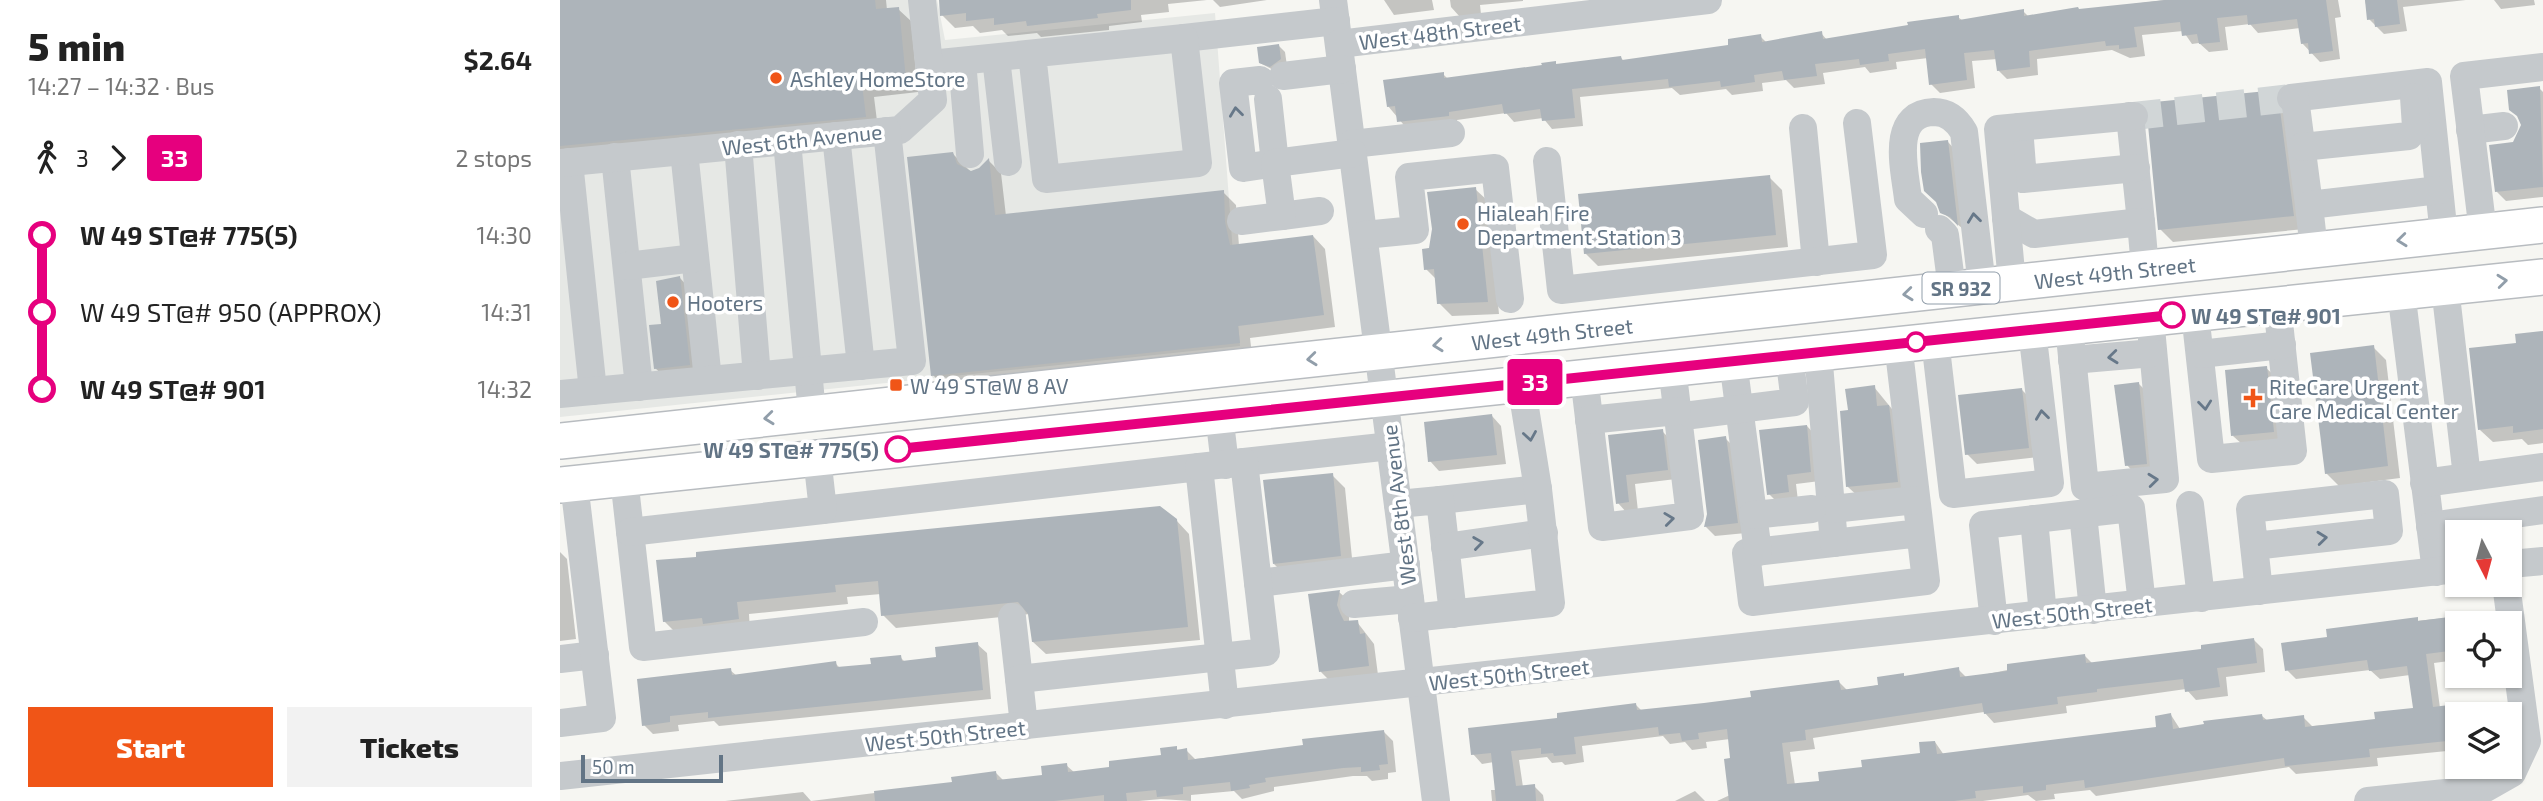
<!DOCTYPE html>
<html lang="en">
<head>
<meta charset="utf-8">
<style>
	body { margin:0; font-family:"Exo 2",sans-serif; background:#f2f2f2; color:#222; height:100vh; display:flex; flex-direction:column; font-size:26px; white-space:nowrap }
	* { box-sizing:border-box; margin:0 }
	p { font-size:23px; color:#767676 }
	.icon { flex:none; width:38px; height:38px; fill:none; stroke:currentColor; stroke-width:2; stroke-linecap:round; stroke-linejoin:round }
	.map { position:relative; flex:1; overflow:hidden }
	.side { display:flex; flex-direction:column; background:#fff; width:560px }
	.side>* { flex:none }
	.badge { padding:0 14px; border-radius:5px; font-size:24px; line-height:46px }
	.needle { width:46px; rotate:174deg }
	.tools { position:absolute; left:1885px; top:520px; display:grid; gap:14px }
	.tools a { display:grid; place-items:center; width:77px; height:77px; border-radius:0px; background:#fff; box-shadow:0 2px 5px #0004; font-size:35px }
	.scale { position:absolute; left:21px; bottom:18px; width:142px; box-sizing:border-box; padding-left:7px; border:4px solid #627485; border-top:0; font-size:19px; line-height:24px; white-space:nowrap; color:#627485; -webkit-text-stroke:5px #fff; paint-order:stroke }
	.map>.badge { position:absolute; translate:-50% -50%; box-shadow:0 0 0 4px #fff }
	.legs { display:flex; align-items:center; gap:10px; height:77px; padding:0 28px; font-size:23px }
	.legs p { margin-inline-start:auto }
	.summary { display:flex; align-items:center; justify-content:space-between; height:119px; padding:0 28px }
	h1 { font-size:38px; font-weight:800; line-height:52px }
	.cta { display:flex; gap:14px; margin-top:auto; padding:14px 28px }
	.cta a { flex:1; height:80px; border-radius:0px; background:#f05517; color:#fff; font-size:28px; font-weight:800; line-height:80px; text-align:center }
	.cta a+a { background:#f2f2f2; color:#222 }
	ul { padding:0 28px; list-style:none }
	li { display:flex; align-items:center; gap:24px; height:77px; font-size:26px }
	li i { display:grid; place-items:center; width:10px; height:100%; margin:0 9px; background:currentColor }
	li i::after { content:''; width:18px; height:18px; margin:-9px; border:5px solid; border-radius:50%; background:#fff }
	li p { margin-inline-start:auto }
	li:first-child i { background:linear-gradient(#0000 50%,currentColor 0) }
	li:last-child i { background:linear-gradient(currentColor 50%,#0000 0) }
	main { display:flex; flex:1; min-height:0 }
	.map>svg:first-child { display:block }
	.built { fill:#e6e8e5 }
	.shadow { fill:#0003 }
	.building { fill:#adb4ba }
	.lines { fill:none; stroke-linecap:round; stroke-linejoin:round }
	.minor-tunnel { stroke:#d1d6d7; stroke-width:28; stroke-dasharray:28 14; stroke-linecap:butt }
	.major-casing { stroke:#b8bcc0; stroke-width:38 }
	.minor { stroke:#c5c9cc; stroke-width:28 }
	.major { stroke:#fff; stroke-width:35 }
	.oneway { stroke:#677889 }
	.oneway2 { stroke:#919eaa }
	.line-1-casing { stroke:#fff; stroke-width:16 }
	.line-1 { stroke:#e6007e; stroke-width:10 }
	.poi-dot { fill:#f05517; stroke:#fff; stroke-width:2.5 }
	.stop-1-dot { fill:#fff; stroke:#e6007e; stroke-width:3.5 }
	.labels { text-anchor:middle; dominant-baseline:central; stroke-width:7; stroke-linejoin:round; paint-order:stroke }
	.shield { fill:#fff; stroke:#919eaa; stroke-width:2 }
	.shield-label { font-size:19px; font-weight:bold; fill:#627485 }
	.street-label { font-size:21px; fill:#627485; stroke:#fff }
	.poi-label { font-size:21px; fill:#627485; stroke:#fff; text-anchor:start }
	.stop-label { font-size:21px; font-weight:bold; fill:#627485; stroke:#fff; text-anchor:start }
</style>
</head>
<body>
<main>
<section class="side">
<div class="summary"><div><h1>5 min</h1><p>14:27 – 14:32 · Bus</p></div><b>$2.64</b></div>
<div class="legs"><svg class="icon" aria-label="walk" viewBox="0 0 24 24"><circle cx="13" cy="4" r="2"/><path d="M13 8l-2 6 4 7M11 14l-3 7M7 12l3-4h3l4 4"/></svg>3<svg class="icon" aria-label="forward" viewBox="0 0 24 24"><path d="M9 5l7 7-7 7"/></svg><b class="badge" style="background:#e6007e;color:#fff">33</b><p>2 stops</p></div>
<ul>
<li><i style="color:#e6007e"></i><b>W 49 ST@# 775(5)</b><p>14:30</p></li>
<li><i style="color:#e6007e"></i><span>W 49 ST@# 950 (APPROX)</span><p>14:31</p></li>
<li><i style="color:#e6007e"></i><b>W 49 ST@# 901</b><p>14:32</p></li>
</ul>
<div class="cta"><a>Start</a><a>Tickets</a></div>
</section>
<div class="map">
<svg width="1983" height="801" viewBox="0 0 1983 801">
	<rect width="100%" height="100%" fill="#f6f6f2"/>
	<!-- built -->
	<path class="built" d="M0 0H377L385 40 655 13 680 346 0 417Z"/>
	<!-- shadow -->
	<g class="shadow">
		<path d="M0 0H326L327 10 338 9 351 21 358 92 314 97 318 129 0 167Z"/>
		<path d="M381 0H647L608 4 609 12 581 15 582 22 549 26V30L481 37 477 33 448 36 442 30 420 33 413 26 395 28 382 15Z"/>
		<path d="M653 0H707L660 7Z"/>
		<path d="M824 0H872L874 10 834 15Z"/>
		<path d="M890 0H963V1L920 5 921 14 900 17 891 7Z"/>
		<path d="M1605 0H1778L1781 17 1775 18 1780 59 1760 62 1742 43 1740 28 1698 33 1690 24 1665 27 1668 50 1649 52 1639 43 1632 44 1623 31 1582 35 1585 56 1570 58 1552 50 1477 59 1478 75 1447 79 1438 70 1437 59 1412 61 1415 88 1380 93 1371 84 1368 58 1336 62 1337 69 1310 73 1305 67 1263 73 1265 84 1234 88 1226 80 1202 83 1203 91 1172 95 1166 89 1120 95 1112 88 1020 97 1023 126 992 129 983 118 954 122 946 113 897 120V125L848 130 828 106 883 74 888 79 984 67 995 63 998 65 1061 58 1064 61 1170 46 1200 36 1207 43 1261 33 1267 40 1398 17 1403 21 1463 11 1469 17Z"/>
		<path d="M1805 0H1906L1843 7 1847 31 1824 34 1809 19Z"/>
		<path d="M1934 0H1974L1975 5 1941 9Z"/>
		<path d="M719 46 725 52 727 66 717 72 700 63Z"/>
		<path d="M1979 88 1983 92V197L1946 201 1937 192Z"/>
		<path d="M1716 92 1729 104 1745 229 1613 242 1600 229 1592 113Z"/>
		<path d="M1388 142 1397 152 1407 232 1382 212Z"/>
		<path d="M393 154 411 172 420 169 429 161 441 173 446 216 663 192 676 205 679 246 753 236 765 249 775 327 690 338 692 355 386 388 373 375Z"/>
		<path d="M1209 177 1222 190 1228 247 1038 266 1025 253Z"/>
		<path d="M915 189 928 201 939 314 892 316 879 303 877 280 866 269 871 250Z"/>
		<path d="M120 278 129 288 138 374 105 377 95 368 103 325Z"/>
		<path d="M1983 332V443L1968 445 1962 439 1933 442 1920 430 1958 344Z"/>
		<path d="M1813 347 1826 360 1840 478 1779 486 1766 473Z"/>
		<path d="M1706 368 1716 377 1723 441 1683 445 1673 436Z"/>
		<path d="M1579 384 1588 393 1596 473 1576 475 1567 465Z"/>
		<path d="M1314 387 1341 420 1349 494 1301 499 1288 487 1290 412Z"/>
		<path d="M1461 389 1471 399 1478 457 1417 464 1407 454Z"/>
		<path d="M932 416 941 426 946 464 879 471 870 461Z"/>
		<path d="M1247 426 1256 436 1260 481 1236 484 1238 501 1219 504 1209 494Z"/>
		<path d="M1102 431 1112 441 1116 479 1075 484 1078 511 1067 513 1058 503 1050 436Z"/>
		<path d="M1165 438 1175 448 1186 533 1155 536 1146 527Z"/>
		<path d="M772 475 785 488 793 568 727 577 714 564Z"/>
		<path d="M616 520 629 534 640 640 486 654 473 642 470 614 336 628 323 615 321 594 287 597 288 604 189 614 190 632 117 634 104 621 98 562Z"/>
		<path d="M0 552 7 559 16 639 0 641Z"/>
		<path d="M779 592 789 601V623L797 622 814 644 818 675 770 681 761 672Z"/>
		<path d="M1924 614 1933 623H1897V660L1874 663 1880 708 1928 703 1937 714H1897V750L1817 758 1818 766 1736 774 1729 767 1536 796 1530 790 1494 794 1495 799 1476 801 1468 795 1423 801H1157L1170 795V739L1146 742 1147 748 1132 750 1125 742 1110 744 1103 736 1022 746 1024 762 1005 765 1002 762 992 763 987 757 959 760 963 787 974 786 983 795 984 801H932L931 790H937L934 762 922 764 913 754 999 719 1075 704 1082 711 1193 699 1279 682 1288 691 1398 669 1407 678 1524 655 1533 664 1643 651 1694 640 1703 649 1705 672 1666 677 1668 696 1636 700 1626 689 1506 706 1507 713 1434 723 1424 712 1253 738 1255 749 1230 752 1235 785 1261 783 1362 755 1375 742 1384 755 1598 729 1611 715 1620 729 1702 716 1708 721 1743 717 1752 726 1817 721 1855 709 1850 675 1820 679 1810 670 1736 679 1727 670 1769 638 1768 630Z"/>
		<path d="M417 644 427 653 431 699 159 726 154 721 118 725 119 731 93 734 84 725 170 670 177 676 275 663 281 669 313 665 340 657 345 662 378 658Z"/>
		<path d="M824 732 833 741 836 772 828 773V779L812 781 807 776H793L714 787V791L682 799 674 791 631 795V801L601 799 579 801H165L243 792 251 801 394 783 436 773 444 781 484 776 506 765 515 773 551 769 603 757 608 749 626 750 635 759 745 747Z"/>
		<path d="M1135 791 1145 801H1115Z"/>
	</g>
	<!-- building -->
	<g class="building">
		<path d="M0 0H315L316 9 339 7 346 80 302 84 306 117 0 146Z"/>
		<path d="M379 0H571V10L537 14 538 18 467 26 466 21 434 25V18L406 21V13L380 16Z"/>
		<path d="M1605 0H1766L1773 51 1749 54 1748 43 1741 44 1737 19 1688 25 1687 15 1657 18 1660 42 1639 44 1637 34 1622 36 1620 22 1574 27 1577 47 1559 49V45L1546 46 1545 41 1469 51 1470 67 1437 71 1434 50 1404 53 1407 80 1369 85 1365 49 1328 54 1329 61 1300 65 1299 59 1255 64 1257 76 1224 80 1222 71 1194 75 1195 82 1161 87 1160 81 1109 87 1108 79 1012 89 1015 118 982 121 980 109 944 114 942 104 889 112V116L837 122 835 106 827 107 823 80 884 72V78L982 65 981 63 996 61V64L1061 56 1062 60 1168 45V39L1201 34 1202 42 1262 31 1263 39 1348 25 1347 22 1399 15V20L1464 9V16L1518 7 1519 9Z"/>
		<path d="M1805 0H1837L1840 24 1815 27 1814 19 1807 20Z"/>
		<path d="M719 44 721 59 710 67 699 63 697 47Z"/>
		<path d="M1980 86 1983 187 1935 192 1929 145 1953 142 1961 125 1957 116 1949 110 1947 90Z"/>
		<path d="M1717 90 1715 101 1720 110 1734 216 1598 230 1588 125 1590 114 1584 103Z"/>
		<path d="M1388 140 1398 226 1390 217 1380 213 1376 202 1364 191 1361 172 1360 143Z"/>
		<path d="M393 152 397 164 411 171 419 168 429 158 435 215 664 190 665 222 670 245 753 235 764 315 678 326 680 343 371 376 347 157Z"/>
		<path d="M1210 175 1216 235 1024 254 1018 194Z"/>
		<path d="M916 187 928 302 877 304 874 269 864 270 862 249 869 248 872 229 867 192Z"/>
		<path d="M120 276 130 365 94 369 89 325 101 324 96 281Z"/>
		<path d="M1983 331V429L1953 433V426L1918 430 1909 348 1956 343 1955 334Z"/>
		<path d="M1814 345 1828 466 1765 474 1750 353Z"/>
		<path d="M1707 366 1714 432 1671 436 1665 370Z"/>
		<path d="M1579 382 1587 464 1565 466 1554 385Z"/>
		<path d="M1315 385 1317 406 1329 405 1338 482 1286 487 1280 411 1288 410 1285 389Z"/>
		<path d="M1462 388 1469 448 1405 455 1398 395Z"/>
		<path d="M932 414 937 455 868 462 864 422Z"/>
		<path d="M1247 425 1251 472 1227 475 1229 492 1207 495 1199 430Z"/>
		<path d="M1103 429 1108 470 1066 475 1069 502 1056 504 1048 435Z"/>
		<path d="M1166 436 1178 523 1144 527 1147 514 1138 440Z"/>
		<path d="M773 473 781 556 713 564 703 480Z"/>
		<path d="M600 506 617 519 628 627 472 642 468 614 458 602 321 616 318 581 275 585 276 592 177 602 179 619 143 624 142 618 103 622 96 560 136 557V552Z"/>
		<path d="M780 590 777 605 780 613 784 621 798 620 800 634 805 633 809 666 759 672 748 594Z"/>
		<path d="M1897 616V650L1866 654 1873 707 1897 704V740L1809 749 1810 757 1725 766 1724 758 1525 788 1524 780 1486 785V790L1463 793V786L1415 791 1416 798 1394 801H1169L1164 759 1170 758 1167 729 1138 733 1139 739 1122 741 1120 733 1099 735 1098 727 1014 737 1016 754 994 756 993 753 981 754V748L951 751 956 786 975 784 976 801H936L931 753 911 755 908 728 997 718V713L1076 703 1077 710 1144 703 1191 697 1190 691 1279 680 1281 690 1318 685 1317 677 1344 673V676L1399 667 1400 677 1447 671V664L1525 654 1526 663 1641 649V645L1694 638 1697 663 1657 668 1660 687 1625 692 1623 679 1537 689V692L1497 697 1498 704 1424 714 1422 703 1245 730 1246 740 1222 743 1227 784 1259 781 1258 772 1302 767 1301 760 1360 753 1359 742 1375 741 1377 754 1596 727 1595 716 1611 713 1613 729 1644 724 1643 721 1702 714 1703 720 1744 715 1745 727 1815 719 1814 712 1853 708 1847 666 1809 671 1807 660 1725 671 1721 643 1767 637 1766 629 1858 617V621Z"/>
		<path d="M418 642 423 690 148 718V712L110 716V722L82 726 77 679 171 668 172 675 276 661 277 667 311 664 310 658 341 655 342 661 376 657 375 647Z"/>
		<path d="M824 730 828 764 819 765 820 770 801 772V767L783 768 705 778 706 782 689 785 690 788 671 791 670 782 623 787V794L597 797 596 790 566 793 567 801H544V795L494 801H315L314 791 392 782 391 777 436 771 437 780 482 775 481 766 507 763 508 772 549 767V761L601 755 600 748 617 746V750L627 748 628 760 743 745 742 739Z"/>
	</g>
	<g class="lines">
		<!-- minor-tunnel -->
		<path class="minor-tunnel" d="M1574 116 1731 98"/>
		<defs>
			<g id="major">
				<path id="s1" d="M0 441 1983 225"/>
				<path d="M0 485 1983 277"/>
			</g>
		</defs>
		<!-- major casing -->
		<use href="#major" class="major-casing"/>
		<!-- minor -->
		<g class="minor">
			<path d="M773 0 876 801"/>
			<path d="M624 38 776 21"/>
			<path d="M779 44 1148 0"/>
			<path d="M436 58 448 162"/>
			<path d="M402 61 410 154"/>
			<path d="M370 64 624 38 638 163 486 179 472 54"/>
			<path d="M723 76 782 69"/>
			<path d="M700 80 673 83 683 168 715 163 708 99"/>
			<path d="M1731 98 1868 82 1884 236"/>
			<path d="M1735 98 1749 205"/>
			<path d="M1570 116 1581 222"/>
			<path d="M1459 127 1463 179 1576 168"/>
			<path d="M1243 128 1256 262"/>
			<path d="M1910 130 1944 126"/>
			<path d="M276 136 301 366"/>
			<path d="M227 141 252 413"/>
			<path d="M792 144 891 133"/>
			<path d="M178 145 197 376"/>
			<path d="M1742 147 1849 136 1856 127 1854 97"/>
			<path d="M124 151 148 380"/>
			<path d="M55 157 79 387"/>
			<path d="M987 161 1001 290 1313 255 1297 123"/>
			<path d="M9 162 33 391"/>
			<path d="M0 163 340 130 373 100 362 0"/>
			<path d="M1364 214 1348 199C1345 171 1329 113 1374 112 1388 112 1397 120 1404 132L1422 286"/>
			<path d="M722 216 760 211"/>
			<path d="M1446 218 1474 234 1581 222 1585 268"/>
			<path d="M681 221 722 216 715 163 793 153"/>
			<path d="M1379 229 1385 235 1392 289"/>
			<path d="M1923 232 1904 76 1983 67"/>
			<path d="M804 235 855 230 849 177 935 168 950 299"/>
			<path d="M1754 250 1749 205 1879 190"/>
			<path d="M67 266 135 258"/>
			<path d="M1452 283 1438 129 1574 116"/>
			<path d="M1885 287 1907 477"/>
			<path d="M1841 291 1876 572"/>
			<path d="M1635 313 1651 459 1733 451 1717 304"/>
			<path d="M1509 326 1525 487 1605 479 1590 317"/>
			<path d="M1375 340 1393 494 1490 483 1472 330"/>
			<path d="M1338 343 1366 581 1192 602 1186 553 1360 533"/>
			<path d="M1258 352 1274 543"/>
			<path d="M1640 354 1722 345"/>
			<path d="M1512 360 1593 353"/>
			<path d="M1173 361 1198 552"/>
			<path d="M1024 376 1042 527 1130 516 1112 367"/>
			<path d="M0 394 352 361 327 131"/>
			<path d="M659 414 665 465"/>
			<path d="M1132 415 1235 402 1229 355"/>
			<path d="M1029 420 1117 411"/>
			<path d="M684 462 831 446"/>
			<path d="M64 478 83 647 304 622"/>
			<path d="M1864 483 1983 467"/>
			<path d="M880 500 978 489"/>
			<path d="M838 504 880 500 893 614"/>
			<path d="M1630 505 1641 598"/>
			<path d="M1272 509 1356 500"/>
			<path d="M263 510 639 467 665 705"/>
			<path d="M1523 514 1533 610"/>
			<path d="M1193 515 1252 509"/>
			<path d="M1474 519 1483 615"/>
			<path d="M1870 526 1983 510"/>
			<path d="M70 532 263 510 257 457"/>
			<path d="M1694 546 1829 531 1825 494 1690 509 1699 591"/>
			<path d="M885 547 984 533"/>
			<path d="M1950 564 1983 561"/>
			<path d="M698 583 846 565"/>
			<path d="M794 604 850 599"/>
			<path d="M452 617 459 679"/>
			<path d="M852 618 991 603 978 489 961 383"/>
			<path d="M1434 621 1423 525 1571 508 1582 604"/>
			<path d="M0 659 35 655"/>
			<path d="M0 723 42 718 14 483"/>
			<path d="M464 726 459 679 706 652 684 462 639 467"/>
			<path d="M0 776 1897 569"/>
			<path d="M1808 801 1924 789 1952 773 1967 741 1946 584"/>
		</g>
		<!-- major -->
		<use href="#major" class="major"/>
	</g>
	<!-- one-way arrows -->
	<defs><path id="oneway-chevron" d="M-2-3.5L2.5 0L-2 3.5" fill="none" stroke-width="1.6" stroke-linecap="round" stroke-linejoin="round" transform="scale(1.75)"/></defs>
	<g class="oneway">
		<use href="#oneway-chevron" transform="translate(676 112) rotate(-97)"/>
		<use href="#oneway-chevron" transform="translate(1414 218) rotate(-97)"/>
		<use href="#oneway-chevron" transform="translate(1553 357) rotate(174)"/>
		<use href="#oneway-chevron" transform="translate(1645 405) rotate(84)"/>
		<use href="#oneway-chevron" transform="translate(1482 415) rotate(-97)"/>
		<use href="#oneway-chevron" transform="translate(970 436) rotate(81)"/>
		<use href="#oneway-chevron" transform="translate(1593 480) rotate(-6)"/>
		<use href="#oneway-chevron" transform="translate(1109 519) rotate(-7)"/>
		<use href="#oneway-chevron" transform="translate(1762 538) rotate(-6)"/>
		<use href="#oneway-chevron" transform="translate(918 543) rotate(-8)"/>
	</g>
	<g class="oneway2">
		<use href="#oneway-chevron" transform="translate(1842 240) rotate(174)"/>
		<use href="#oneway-chevron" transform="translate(1942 281) rotate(-6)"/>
		<use href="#oneway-chevron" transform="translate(1348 294) rotate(174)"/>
		<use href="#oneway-chevron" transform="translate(878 345) rotate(174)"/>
		<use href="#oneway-chevron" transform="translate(752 359) rotate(174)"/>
		<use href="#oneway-chevron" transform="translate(209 418) rotate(174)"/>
	</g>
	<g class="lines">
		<defs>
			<path id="line-1" d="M338 449 1612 315"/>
		</defs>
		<!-- line-1 casing -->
		<use href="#line-1" class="line-1-casing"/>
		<!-- line-1 -->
		<use href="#line-1" class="line-1"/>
	</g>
	<!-- markers -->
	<g class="poi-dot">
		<circle cx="216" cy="78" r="7"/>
		<circle cx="903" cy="224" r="7"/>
		<circle cx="113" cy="302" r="7"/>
		<rect x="329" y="378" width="14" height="14" rx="3.5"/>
		<path d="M1689.5 387.5h7v7h7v7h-7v7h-7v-7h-7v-7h7z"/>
	</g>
	<g class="stop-1-dot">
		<circle cx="1612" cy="315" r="12"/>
		<circle cx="1356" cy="342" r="9"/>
		<circle cx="338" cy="449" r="12"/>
	</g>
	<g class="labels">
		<!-- shield labels -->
		<rect class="shield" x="1362.5" y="272.5" width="77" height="31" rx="5"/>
		<g class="shield-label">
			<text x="1401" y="288">SR 932</text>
		</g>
		<!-- street labels -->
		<g class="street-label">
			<text transform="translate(880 32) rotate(-7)">West 48th Street</text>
			<text transform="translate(242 139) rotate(-6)">West 6th Avenue</text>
			<text stroke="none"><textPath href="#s1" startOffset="1564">West 49th Street</textPath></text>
			<text stroke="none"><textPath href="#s1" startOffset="998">West 49th Street</textPath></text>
			<text transform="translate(838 505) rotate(-97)">West 8th Avenue</text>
			<text transform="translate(1512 612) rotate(-6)">West 50th Street</text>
			<text transform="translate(949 674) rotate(-6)">West 50th Street</text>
			<text transform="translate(385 735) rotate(-6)">West 50th Street</text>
		</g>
		<!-- poi labels -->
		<g class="poi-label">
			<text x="230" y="78">Ashley HomeStore</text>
			<text x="917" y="212">Hialeah Fire<tspan x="917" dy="24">Department Station 3</tspan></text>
			<text x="127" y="302">Hooters</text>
			<text x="350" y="385">W 49 ST@W 8 AV</text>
			<text x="1709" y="386">RiteCare Urgent<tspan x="1709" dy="24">Care Medical Center</tspan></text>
		</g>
		<!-- stop labels -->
		<g class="stop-label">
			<text x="1631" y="315">W 49 ST@# 901</text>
			<text x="319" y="449" text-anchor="end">W 49 ST@# 775(5)</text>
		</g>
	</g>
</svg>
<div class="tools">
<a><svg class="needle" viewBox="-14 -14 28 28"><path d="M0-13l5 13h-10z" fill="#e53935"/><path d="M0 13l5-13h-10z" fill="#767676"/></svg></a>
<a><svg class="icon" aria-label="locate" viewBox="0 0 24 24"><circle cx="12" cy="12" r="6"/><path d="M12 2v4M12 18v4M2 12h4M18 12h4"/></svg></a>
<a><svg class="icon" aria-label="layers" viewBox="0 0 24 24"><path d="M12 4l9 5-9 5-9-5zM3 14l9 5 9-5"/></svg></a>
</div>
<div class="scale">50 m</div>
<b class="badge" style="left:975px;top:382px;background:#e6007e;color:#fff">33</b>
</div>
</main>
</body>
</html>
